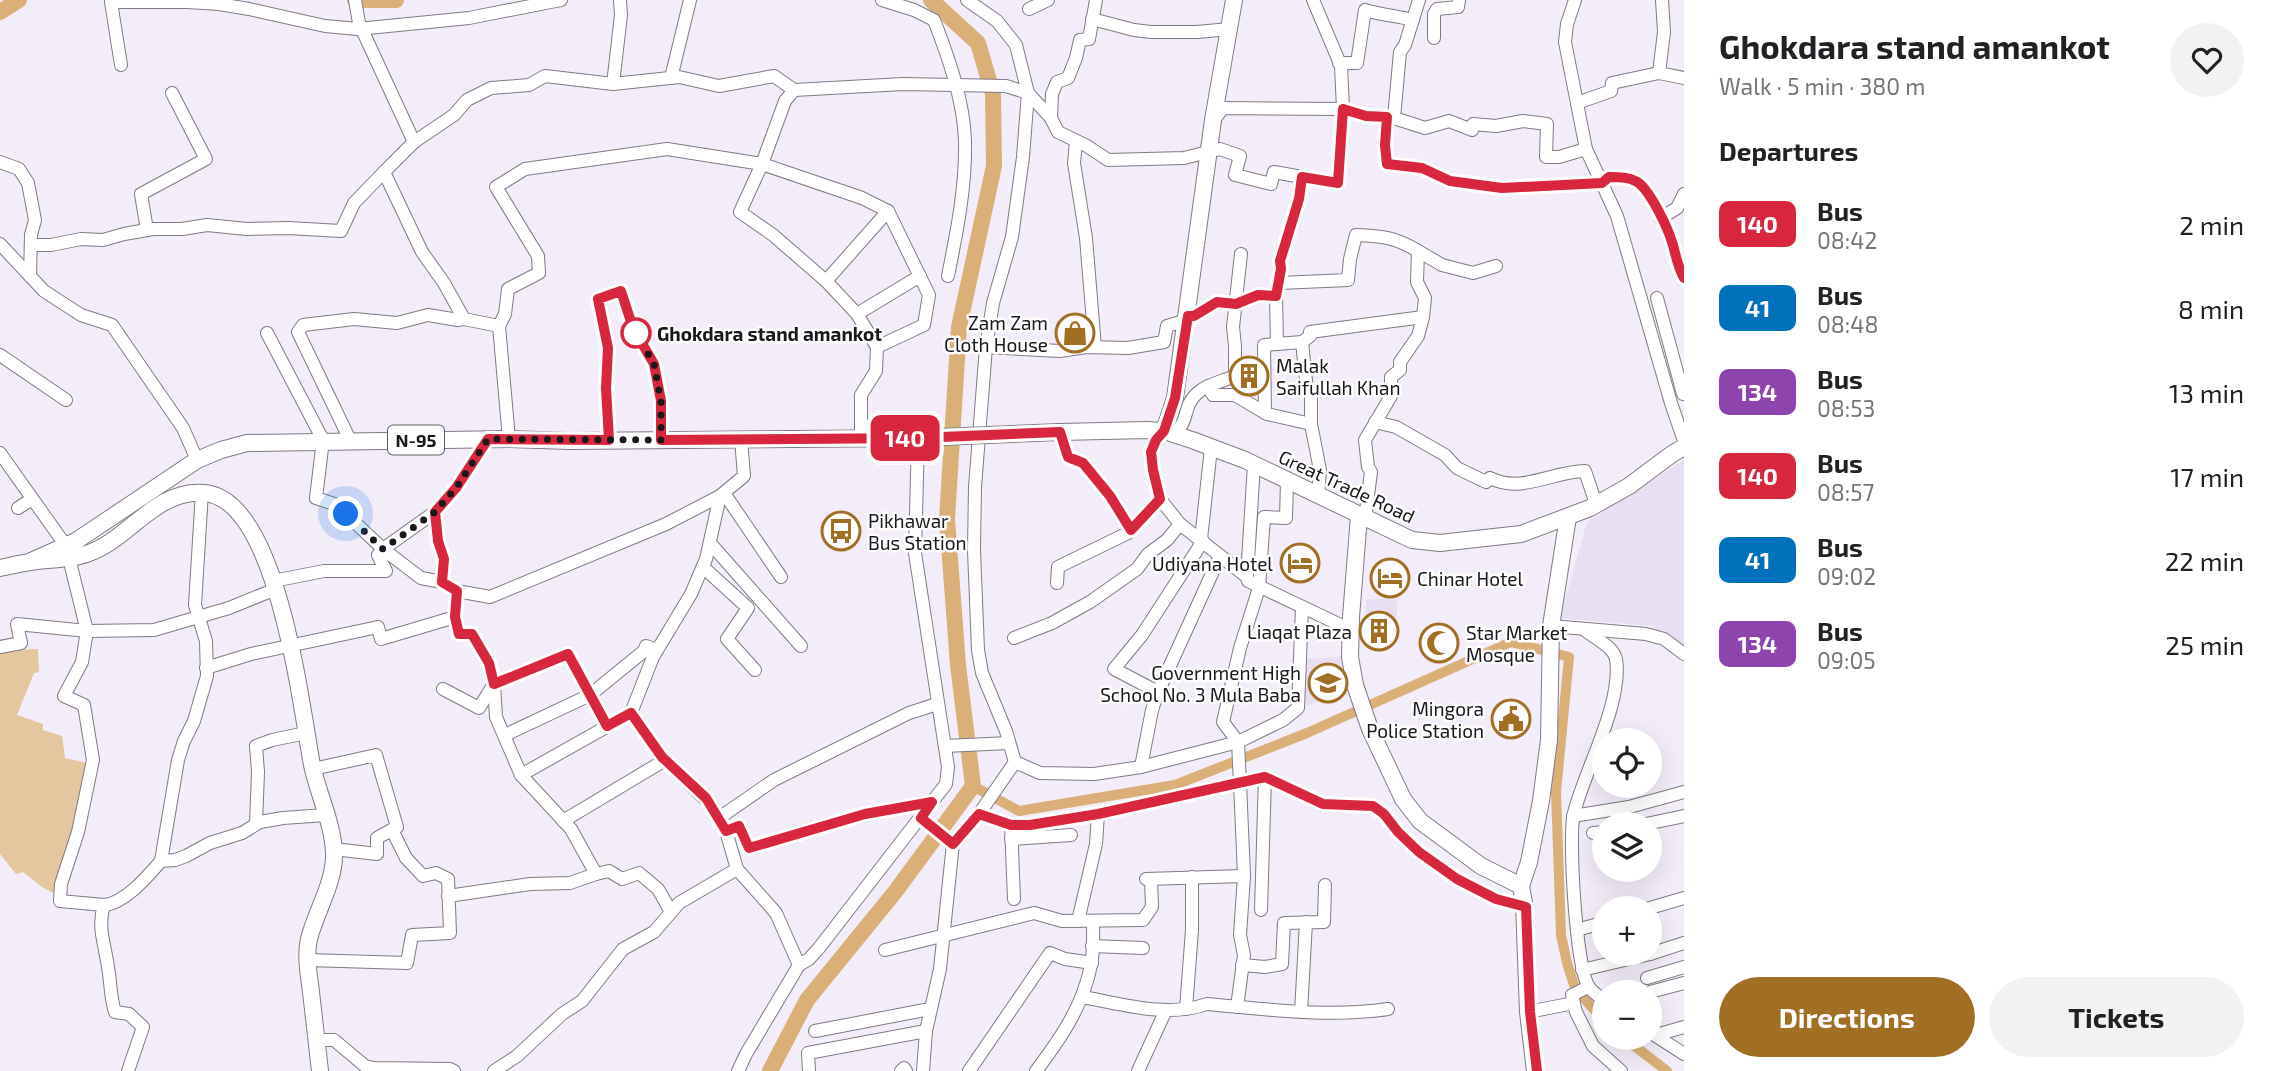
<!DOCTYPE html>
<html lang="en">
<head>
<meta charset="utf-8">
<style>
	body { margin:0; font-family:"Exo 2",sans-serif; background:#f2f2f2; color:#202124; height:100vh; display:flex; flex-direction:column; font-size:26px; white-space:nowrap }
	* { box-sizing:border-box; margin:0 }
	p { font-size:23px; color:#757577 }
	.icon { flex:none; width:38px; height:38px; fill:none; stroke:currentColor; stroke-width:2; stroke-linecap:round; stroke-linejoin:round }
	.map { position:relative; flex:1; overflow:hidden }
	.drawer { display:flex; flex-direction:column; background:#fff; width:595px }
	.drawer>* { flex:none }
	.badge { padding:0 14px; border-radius:10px; font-size:24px; line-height:46px }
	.tools { position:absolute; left:1592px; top:728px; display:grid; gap:14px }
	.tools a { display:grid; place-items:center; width:70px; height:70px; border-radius:50%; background:#fff; box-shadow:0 7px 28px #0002; font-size:35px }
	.you { position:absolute; width:35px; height:35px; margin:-18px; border:5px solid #fff; border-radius:50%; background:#1a73e8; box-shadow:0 0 0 10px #1a73e833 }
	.map>.badge { position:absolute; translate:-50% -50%; box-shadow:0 0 0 4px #fff }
	h2 { padding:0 35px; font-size:26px; line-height:63px }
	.round { display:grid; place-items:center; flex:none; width:74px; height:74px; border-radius:37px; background:#f2f2f2 }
	.overview { display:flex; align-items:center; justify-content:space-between; height:119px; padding:0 35px }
	h1 { font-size:33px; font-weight:700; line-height:52px }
	.cta { display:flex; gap:14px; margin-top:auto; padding:14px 35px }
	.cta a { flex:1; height:80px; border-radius:42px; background:#a06f24; color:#fff; font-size:28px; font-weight:700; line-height:80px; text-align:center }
	.cta a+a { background:#f2f2f2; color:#202124 }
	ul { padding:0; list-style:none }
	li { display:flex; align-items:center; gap:21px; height:84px; padding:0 35px }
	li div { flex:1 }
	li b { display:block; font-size:26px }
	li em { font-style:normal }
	li .badge { min-width:77px; font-weight:700; text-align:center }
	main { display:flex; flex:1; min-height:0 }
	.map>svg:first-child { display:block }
	.built { fill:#e8dff2 }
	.green { fill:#e4c69f }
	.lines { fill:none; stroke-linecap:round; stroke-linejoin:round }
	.canal { stroke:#dbb078; stroke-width:10 }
	.river { stroke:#dbb078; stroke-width:16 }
	.minor-casing { stroke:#7f7a84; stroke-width:14 }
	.major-casing { stroke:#7f7a84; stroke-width:18 }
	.minor { stroke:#fff; stroke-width:12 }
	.major { stroke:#fff; stroke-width:16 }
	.major-bridge-casing { stroke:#7f7a84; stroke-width:18; stroke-linecap:butt }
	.major-bridge { stroke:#fff; stroke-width:16 }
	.line-casing { stroke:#fff; stroke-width:16 }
	.line { stroke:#d7263d; stroke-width:10 }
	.walk { stroke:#1a181c; stroke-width:7; stroke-dasharray:0 12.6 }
	.stop-dot { fill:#fff; stroke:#d7263d; stroke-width:3.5 }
	.labels { text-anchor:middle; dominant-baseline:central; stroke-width:5; stroke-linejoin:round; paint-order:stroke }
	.shield { fill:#fdfdfd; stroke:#5e5d60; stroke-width:2 }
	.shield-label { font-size:18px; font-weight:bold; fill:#1a181c }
	.poi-label { font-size:19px; fill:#1a181c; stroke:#fdfdfd; text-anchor:end }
	.stop-label { font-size:19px; font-weight:bold; fill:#1a181c; stroke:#fdfdfd; text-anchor:start }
	.street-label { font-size:19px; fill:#1a181c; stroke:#fdfdfd }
</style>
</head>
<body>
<main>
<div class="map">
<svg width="1684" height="1071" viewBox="0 0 1684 1071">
	<rect width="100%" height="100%" fill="#f3edf9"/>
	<!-- built -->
	<g class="built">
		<path d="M1684 460V646L1650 626 1560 618 1587 522Z"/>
		<path d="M1366 599H1397V618L1365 620Z"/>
		<path d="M1350 656 1354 686 1307 706 1302 692 1303 659Z"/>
	</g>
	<!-- green -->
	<path class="green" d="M38 649 39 672 34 673 17 715 43 724V730L62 736 65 758 87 763 86 783 64 856 57 895 42 887 23 872 16 874 0 854V652L5 650Z"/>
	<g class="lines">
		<!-- canal -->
		<g class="canal">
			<path d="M973 786 1019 811 1175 785 1307 733 1511 642 1569 657 1556 792 1561 935 1567 963 1575 988 1605 1022"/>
			<path d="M1624 1038 1667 1071"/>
		</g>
		<!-- river -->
		<g class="river">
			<path d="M355 0H396"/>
			<path d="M0 12 19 0"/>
			<path d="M770 1071 807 1000 895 892 973 786 958 665 947 519 959 327 994 166 993 94 978 43 931 0"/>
		</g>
		<defs>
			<g id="minor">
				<path d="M355 0 359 23 414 142"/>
				<path d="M882 0 914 10 934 20C948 56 964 101 965 141 966 187 957 231 948 276"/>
				<path d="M967 0 997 21 1016 45 1028 93 1023 157 1012 237 993 303 986 347 975 487 974 550 978 650 982 673 1006 731 1015 762 1040 773 1094 774 1141 767 1238 742 1283 720 1298 708 1302 608"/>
				<path d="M1575 0 1567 24 1565 42 1586 149 1617 216 1671 403 1684 441"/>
				<path d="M1029 9 1048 0"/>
				<path d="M1092 19 1134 30 1151 32H1197L1230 29"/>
				<path d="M1434 38V14L1437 9 1458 7 1459 0"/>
				<path d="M1339 63H1357L1365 10C1381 15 1397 16 1413 20"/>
				<path d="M121 65 111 2H188L219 4 249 9 325 26 358 29 469 18 561 0"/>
				<path d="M1659 73 1664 32 1662 0"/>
				<path d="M671 78 690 0"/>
				<path d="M613 84 621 15 620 0"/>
				<path d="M794 90 785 101 762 164 740 212 773 235 826 281 857 314 877 347 876 371 861 395V439"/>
				<path d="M1577 103 1611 91 1612 83 1659 73 1684 78"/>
				<path d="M1387 117 1385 145 1387 164 1422 168 1450 181 1502 188 1602 183 1609 177C1619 177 1632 177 1640 184 1652 195 1667 227 1672 242 1676 254 1677 266 1684 278"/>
				<path d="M1051 118 1052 94 1057 82 1068 78 1076 58 1080 40 1089 39 1096 0"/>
				<path d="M1394 118 1400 52 1405 45 1419 0"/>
				<path d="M1214 120 1223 108 1343 109 1366 116 1394 118 1425 128 1449 121 1472 130 1473 124 1496 126 1523 121 1547 124 1546 157H1559L1586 149"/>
				<path d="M1076 142 1074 163 1086 238 1095 347"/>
				<path d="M0 162 19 169 28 183 35 220 31 235 30 276"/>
				<path d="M1661 218 1677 208 1684 194"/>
				<path d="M147 230 141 194 206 159 172 93"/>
				<path d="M0 244 44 291 81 315 112 325 183 428 197 460"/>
				<path d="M31 245H51L81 239 103 240 124 234 153 229H182L207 225 247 229 288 228 341 231 354 203 384 172"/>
				<path d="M826 281 888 211"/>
				<path d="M1279 283 1348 280 1350 259 1356 235C1382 236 1395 237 1418 251"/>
				<path d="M1276 296 1277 344"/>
				<path d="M1657 298 1683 394"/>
				<path d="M857 314 920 276"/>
				<path d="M1188 316H1194L1218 302 1236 304 1258 295 1276 296 1281 269 1280 261 1299 199 1302 177 1338 183 1343 109 1341 66 1313 0"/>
				<path d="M499 326 505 314 508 289 539 273 538 256 496 187 525 169 667 149 762 164 862 198 888 211 929 295 924 325 877 347"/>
				<path d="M267 333 323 440 316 498 349 509 346 514 383 549 421 578 442 582 457 591 490 597 666 524 720 496"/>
				<path d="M1302 342 1307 390 1311 391V424"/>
				<path d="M986 347 1060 351 1086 347 1128 348 1164 342 1167 326 1187 320"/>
				<path d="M0 355 66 400"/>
				<path d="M1208 386 1213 395H1235L1267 414 1311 424 1320 470 1318 496"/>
				<path d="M1265 413 1264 345 1302 342 1310 336V332L1423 317"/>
				<path d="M1375 422 1396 427 1445 455 1457 468 1486 482 1490 478C1522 494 1553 471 1585 471L1596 504"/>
				<path d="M1164 431 1156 440 1151 452 1153 470 1160 499 1180 524 1247 577 1248 581 1351 630"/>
				<path d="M1060 432 1068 457 1083 463 1110 496 1131 530"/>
				<path d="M1175 435C1184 422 1183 423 1187 410 1193 387 1215 384 1235 376V346L1233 327 1241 254"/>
				<path d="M509 439 499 326 464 319 444 283 422 252 384 172 414 142 454 115 467 100 491 88 529 85 545 76 613 84 679 77 719 86 774 76 794 90 903 84 1006 86 1028 93 1051 118 1058 132 1087 146 1108 160 1184 158 1220 149 1240 156 1235 175 1271 184 1274 172 1302 177"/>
				<path d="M741 439 744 476 720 496 706 559 691 594 653 657 631 713 662 757 712 806 726 831 737 869 776 913 799 965 809 959 819 948 946 784 948 767 915 553 918 438"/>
				<path d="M350 440 298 332 303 325 354 319 397 323 428 315 458 320 464 319"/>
				<path d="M609 440 606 388 608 348 598 299 621 291 633 328 654 364 661 401V440"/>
				<path d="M0 453 66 546"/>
				<path d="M724 493 781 577"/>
				<path d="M18 508 32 499"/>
				<path d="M1365 519 1371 472 1368 467 1365 440 1391 396V377L1400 370V362L1418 336 1423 317 1425 298 1417 282 1418 251 1442 265 1473 273 1496 266"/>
				<path d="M1201 539 1211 448"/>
				<path d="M710 543 801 646"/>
				<path d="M69 558 87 631 82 662 64 696 84 705 93 760 78 832 61 884 60 901 104 905"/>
				<path d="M703 567 748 608 727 639 755 670"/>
				<path d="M1247 577 1254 464"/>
				<path d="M273 581 324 571H386L378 555 383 549 435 512"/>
				<path d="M442 582 444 559 438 541 435 512 456 488 488 439"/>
				<path d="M1057 583 1058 567 1128 533 1160 499"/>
				<path d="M457 591 455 617 459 634H472L489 663 494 684 496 717 521 775 571 829 596 874 609 871 622 879 639 873 658 889 671 912"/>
				<path d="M1551 626 1646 634 1664 639 1684 654"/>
				<path d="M1585 630C1594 638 1613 646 1616 659 1623 703 1585 769 1574 813 1568 835 1576 970 1589 987 1592 992 1600 997 1605 1001"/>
				<path d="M1014 638 1052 623 1090 602 1137 569 1148 554 1167 540 1180 524"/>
				<path d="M0 647 21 643 17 624 87 631 154 630 229 608 276 589"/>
				<path d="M206 668 251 654 378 627 381 639 455 617"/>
				<path d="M443 689 479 708 494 684 568 654 607 726"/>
				<path d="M1158 692 1114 669 1142 635 1203 541"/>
				<path d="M505 735 590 695 644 651 646 646 657 650"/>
				<path d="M945 746 1009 743"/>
				<path d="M1141 767 1152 710 1158 692 1220 556"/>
				<path d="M313 769 376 755 397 827 377 838V854L334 849"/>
				<path d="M521 775 631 713"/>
				<path d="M979 814 1015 762"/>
				<path d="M1573 816 1629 807 1684 792"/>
				<path d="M719 818 774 780 909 713 937 704"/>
				<path d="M921 818 953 843"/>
				<path d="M563 821 665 760"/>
				<path d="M256 824 258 772 256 746 272 740 306 733"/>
				<path d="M1646 824 1684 816"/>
				<path d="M1011 825 1014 899"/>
				<path d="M726 831 739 826 749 848C810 828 870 811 932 802"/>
				<path d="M1593 833 1605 832"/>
				<path d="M1011 839 1071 835"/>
				<path d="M161 861 178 760 184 741 194 721 207 676 206 641 195 605 202 492"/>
				<path d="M1146 879 1244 876"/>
				<path d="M448 896 530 884 570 883 596 874"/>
				<path d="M1650 908 1684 898"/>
				<path d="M1261 910 1265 777"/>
				<path d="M1078 921 1096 844 1098 814"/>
				<path d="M1577 930 1605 922"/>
				<path d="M1092 946 1143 948"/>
				<path d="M885 950 1034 913 1062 921 1143 920 1152 907 1151 879"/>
				<path d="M1650 954 1684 943"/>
				<path d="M307 960 407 963 412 935 450 933 448 879 436 873 423 876 406 858 392 830"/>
				<path d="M1242 965 1265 967 1282 964 1284 923 1324 922 1325 885"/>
				<path d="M1582 970 1650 954"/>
				<path d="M1647 978 1684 967"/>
				<path d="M1588 987 1572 995 1576 1012 1593 1046 1621 1071"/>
				<path d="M1650 992 1684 983"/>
				<path d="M1082 997C1123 1004 1166 1018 1207 1004 1266 1009 1328 1018 1388 1009"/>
				<path d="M1237 1007 1244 955 1240 935 1244 876 1240 783 1238 742 1223 722 1240 648 1259 588 1264 517 1286 518 1287 481"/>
				<path d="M1186 1009 1192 930V877"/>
				<path d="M1301 1012 1306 922"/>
				<path d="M1528 1012 1574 1003"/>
				<path d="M815 1031 930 1009"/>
				<path d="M1650 1032 1684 1054"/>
				<path d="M1656 1035 1684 1027"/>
				<path d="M316 1040H334L365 1066 374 1068 450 1069 454 1071"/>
				<path d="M128 1071 143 1027 129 1014 115 1012C110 997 111 983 108 967 105 945 97 927 104 905 125 903 148 876 161 861L175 860 186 856 210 843 242 833 260 822 283 818 326 815"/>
				<path d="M494 1071 517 1056 562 1014 582 1001 623 949 654 932 679 903 737 869"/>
				<path d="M738 1071 746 1054 799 965"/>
				<path d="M809 1071 808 1053 926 1031"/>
				<path d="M901 1071 904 1068 906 1071"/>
				<path d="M923 1071 926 1031 940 969 953 843 979 814 1011 825H1030L1098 814 1265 777 1323 805 1373 806 1384 814 1398 832 1419 852 1457 879 1496 899 1524 907"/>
				<path d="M969 1071 1050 953 1065 959 1092 963"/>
				<path d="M1036 1071C1061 1038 1083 1006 1091 965 1094 951 1093 935 1093 921"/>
				<path d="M1138 1071 1165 1012"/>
			</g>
			<g id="major">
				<path d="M1164 431 1175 398 1213 120 1234 0"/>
				<path d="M1060 432 1147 430 1164 431 1192 440 1245 460 1412 540 1440 543 1521 534 1590 508 1629 486 1672 454 1684 447"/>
				<path d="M1359 516 1351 617 1350 657 1355 685 1370 729 1403 799 1420 821 1481 866 1521 886"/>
				<path d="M29 562 76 541 197 460 221 450 247 443 509 439 569 441 918 438"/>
				<path d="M0 568C10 566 21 563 31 562 50 559 71 560 89 553 129 539 156 489 204 493 278 498 301 707 312 765 318 794 333 823 334 853 335 882 316 911 309 939 305 956 309 975 311 992 314 1018 317 1045 320 1071"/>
				<path d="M1535 1071 1528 1012 1524 903 1521 886 1529 862 1541 801 1549 740 1551 626 1568 517"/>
			</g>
		</defs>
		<!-- minor casing -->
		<use href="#minor" class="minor-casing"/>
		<!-- major casing -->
		<use href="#major" class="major-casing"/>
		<!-- minor -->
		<use href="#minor" class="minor"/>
		<!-- major -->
		<use href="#major" class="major"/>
		<defs>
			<path id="major-bridge" d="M918 438 1060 432"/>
		</defs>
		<!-- major-bridge casing -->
		<use href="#major-bridge" class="major-bridge-casing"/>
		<!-- major-bridge -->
		<use href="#major-bridge" class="major-bridge"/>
	</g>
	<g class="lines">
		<defs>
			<path id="line" d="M1537 1071 1530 1012 1526 907 1496 899 1457 879 1419 852 1398 832 1384 814 1373 806 1323 804 1265 777 1098 814 1030 825H1011L979 814 953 844 921 818 932 802 865 814 749 848 739 826 726 831 706 798 662 757 631 713 607 726 568 654 494 684 489 663 472 634H459L455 617 457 591 442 582 444 559 438 541 435 512 456 488 488 439 609 440 606 388 608 348 598 299 621 291 633 328 654 364 661 401V440L918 438 1060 432 1068 457 1083 463 1110 496 1131 530 1160 499 1153 470 1151 452 1156 440 1164 431 1175 398 1188 316H1194L1217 302 1236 304 1258 295 1276 296 1281 269 1280 261 1299 199 1302 177 1338 183 1343 109 1366 116 1387 117 1385 145 1387 164 1422 168 1450 181 1502 188 1602 183 1609 177C1619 177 1632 177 1640 184 1652 195 1667 226 1672 242 1676 254 1677 266 1684 278"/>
		</defs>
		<!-- line casing -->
		<use href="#line" class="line-casing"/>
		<!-- line -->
		<use href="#line" class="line"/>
		<!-- walk -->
		<path class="walk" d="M346 514 383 549 435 512 456 488 488 439 661 440V401L654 364 633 328 636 333"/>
	</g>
	<!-- icons -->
	<defs>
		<symbol id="shop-ring" viewBox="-11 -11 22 22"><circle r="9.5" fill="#fdfdfd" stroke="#a06f24" stroke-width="1.5"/><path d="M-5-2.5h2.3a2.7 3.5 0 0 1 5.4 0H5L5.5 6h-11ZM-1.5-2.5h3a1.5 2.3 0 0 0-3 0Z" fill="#a06f24"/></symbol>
		<symbol id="building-ring" viewBox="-11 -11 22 22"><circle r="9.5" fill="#fdfdfd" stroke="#a06f24" stroke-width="1.5"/><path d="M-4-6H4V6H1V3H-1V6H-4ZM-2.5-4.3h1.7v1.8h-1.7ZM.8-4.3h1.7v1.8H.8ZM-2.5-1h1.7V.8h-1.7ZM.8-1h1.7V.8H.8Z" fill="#a06f24"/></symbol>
		<symbol id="bus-ring" viewBox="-11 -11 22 22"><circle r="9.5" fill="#fdfdfd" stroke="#a06f24" stroke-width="1.5"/><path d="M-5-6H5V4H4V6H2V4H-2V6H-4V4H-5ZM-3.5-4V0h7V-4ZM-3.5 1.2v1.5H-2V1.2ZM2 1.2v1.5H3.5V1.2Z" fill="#a06f24"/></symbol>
		<symbol id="hotel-ring" viewBox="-11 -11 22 22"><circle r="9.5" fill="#fdfdfd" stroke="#a06f24" stroke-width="1.5"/><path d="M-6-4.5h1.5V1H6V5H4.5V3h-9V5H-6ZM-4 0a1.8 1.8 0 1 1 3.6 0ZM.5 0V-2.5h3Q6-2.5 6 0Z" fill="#a06f24"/></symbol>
		<symbol id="mosque-ring" viewBox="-11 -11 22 22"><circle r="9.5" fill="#fdfdfd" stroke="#a06f24" stroke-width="1.5"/><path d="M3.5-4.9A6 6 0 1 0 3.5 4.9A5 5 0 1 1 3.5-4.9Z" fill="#a06f24"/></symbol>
		<symbol id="school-ring" viewBox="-11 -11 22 22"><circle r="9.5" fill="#fdfdfd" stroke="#a06f24" stroke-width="1.5"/><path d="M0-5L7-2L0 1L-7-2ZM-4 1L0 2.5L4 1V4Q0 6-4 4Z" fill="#a06f24"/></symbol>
		<symbol id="civic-ring" viewBox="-11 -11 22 22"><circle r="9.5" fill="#fdfdfd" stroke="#a06f24" stroke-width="1.5"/><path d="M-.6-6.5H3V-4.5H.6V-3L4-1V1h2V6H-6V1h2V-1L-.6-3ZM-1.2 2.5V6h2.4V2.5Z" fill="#a06f24"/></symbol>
	</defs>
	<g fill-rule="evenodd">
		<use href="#shop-ring" x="1053" y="311" width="44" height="44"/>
		<use href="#building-ring" x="1227" y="354" width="44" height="44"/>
		<use href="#bus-ring" x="819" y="509" width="44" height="44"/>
		<use href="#hotel-ring" x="1278" y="541" width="44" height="44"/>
		<use href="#hotel-ring" x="1368" y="556" width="44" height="44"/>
		<use href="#building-ring" x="1357" y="609" width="44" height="44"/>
		<use href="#mosque-ring" x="1417" y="621" width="44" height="44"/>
		<use href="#school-ring" x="1306" y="661" width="44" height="44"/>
		<use href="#civic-ring" x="1489" y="697" width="44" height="44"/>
	</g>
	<!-- markers -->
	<circle class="stop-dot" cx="636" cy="333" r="14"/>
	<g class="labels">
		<!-- shield labels -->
		<rect class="shield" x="388" y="425.5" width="56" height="29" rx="5"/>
		<g class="shield-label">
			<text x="416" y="440">N-95</text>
		</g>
		<!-- poi labels -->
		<g class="poi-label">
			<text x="1048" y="322">Zam Zam<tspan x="1048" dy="22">Cloth House</tspan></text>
			<text x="1276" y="365" text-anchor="start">Malak<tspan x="1276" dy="22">Saifullah Khan</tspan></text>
			<text x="868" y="520" text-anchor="start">Pikhawar<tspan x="868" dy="22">Bus Station</tspan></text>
			<text x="1273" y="563">Udiyana Hotel</text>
			<text x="1417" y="578" text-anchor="start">Chinar Hotel</text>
			<text x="1352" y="631">Liaqat Plaza</text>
			<text x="1466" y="632" text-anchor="start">Star Market<tspan x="1466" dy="22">Mosque</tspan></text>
			<text x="1301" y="672">Government High<tspan x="1301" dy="22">School No. 3 Mula Baba</tspan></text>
			<text x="1484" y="708">Mingora<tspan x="1484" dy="22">Police Station</tspan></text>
		</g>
		<!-- stop labels -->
		<g class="stop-label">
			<text x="657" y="333">Ghokdara stand amankot</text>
		</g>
		<!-- street labels -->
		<g class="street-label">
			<text transform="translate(1347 486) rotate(25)">Great Trade Road</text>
		</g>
	</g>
</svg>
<div class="tools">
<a><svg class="icon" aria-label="locate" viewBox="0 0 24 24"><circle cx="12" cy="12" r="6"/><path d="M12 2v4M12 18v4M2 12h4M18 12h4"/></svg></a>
<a><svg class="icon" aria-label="layers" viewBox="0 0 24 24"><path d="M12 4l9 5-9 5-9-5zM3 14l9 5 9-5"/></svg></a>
<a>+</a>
<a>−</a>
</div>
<div class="you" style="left:346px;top:514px"></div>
<b class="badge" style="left:905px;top:438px;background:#d7263d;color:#fff">140</b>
</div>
<section class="drawer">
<div class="overview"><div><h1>Ghokdara stand amankot</h1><p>Walk · 5 min · 380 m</p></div><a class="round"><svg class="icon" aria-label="heart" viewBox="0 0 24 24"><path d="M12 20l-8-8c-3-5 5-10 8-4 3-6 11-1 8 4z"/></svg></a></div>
<h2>Departures</h2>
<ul>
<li><span class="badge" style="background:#d7263d;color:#fff">140</span><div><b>Bus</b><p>08:42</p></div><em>2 min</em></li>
<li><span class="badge" style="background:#0072bc;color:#fff">41</span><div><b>Bus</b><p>08:48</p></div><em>8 min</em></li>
<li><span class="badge" style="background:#8e44ad;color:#fff">134</span><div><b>Bus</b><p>08:53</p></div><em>13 min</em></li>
<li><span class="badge" style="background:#d7263d;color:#fff">140</span><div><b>Bus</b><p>08:57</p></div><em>17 min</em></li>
<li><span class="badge" style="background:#0072bc;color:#fff">41</span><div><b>Bus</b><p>09:02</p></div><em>22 min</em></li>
<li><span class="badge" style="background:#8e44ad;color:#fff">134</span><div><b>Bus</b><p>09:05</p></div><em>25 min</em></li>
</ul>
<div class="cta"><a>Directions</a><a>Tickets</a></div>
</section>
</main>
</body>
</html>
